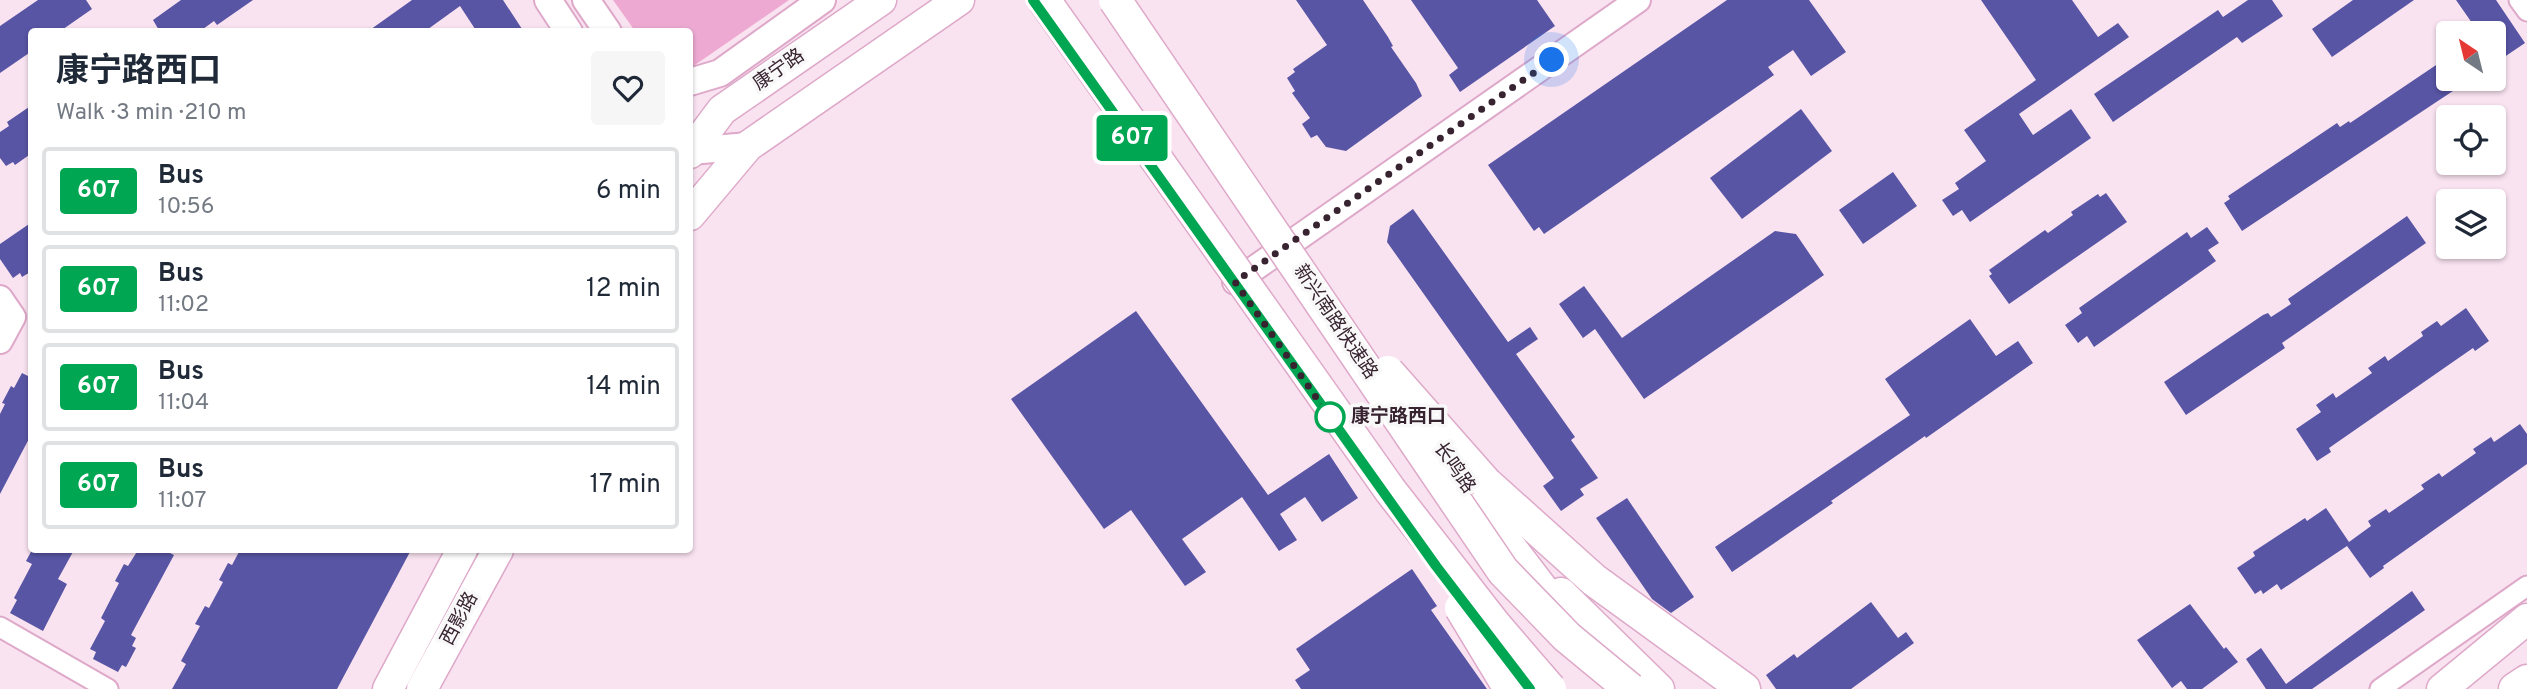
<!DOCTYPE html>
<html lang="en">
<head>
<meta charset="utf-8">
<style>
	body { margin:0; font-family:Overpass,"Noto Sans SC",sans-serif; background:#f6f6f7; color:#1f2937; height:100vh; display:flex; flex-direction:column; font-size:26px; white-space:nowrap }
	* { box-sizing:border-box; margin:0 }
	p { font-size:23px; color:#747a83 }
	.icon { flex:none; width:38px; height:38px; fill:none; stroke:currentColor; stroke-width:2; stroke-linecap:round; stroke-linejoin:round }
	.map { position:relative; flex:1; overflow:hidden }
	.sheet { position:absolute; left:28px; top:28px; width:665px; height:525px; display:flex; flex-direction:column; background:#fff; border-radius:7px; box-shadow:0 2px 5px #0004 }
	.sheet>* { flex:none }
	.badge { padding:0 14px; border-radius:5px; font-size:24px; line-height:46px }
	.needle { width:46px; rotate:325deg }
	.tools { position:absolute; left:2436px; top:21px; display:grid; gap:14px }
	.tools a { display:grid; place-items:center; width:70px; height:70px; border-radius:7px; background:#fff; box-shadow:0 2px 5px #0004; font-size:35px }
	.you { position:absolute; width:35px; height:35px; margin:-18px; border:5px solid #fff; border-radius:50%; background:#1a73e8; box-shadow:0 0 0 10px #1a73e833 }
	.map>.badge { position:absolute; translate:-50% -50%; box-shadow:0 0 0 4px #fff }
	.round { display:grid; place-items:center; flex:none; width:74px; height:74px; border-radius:7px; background:#f6f6f7 }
	.summary { display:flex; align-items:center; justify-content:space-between; height:119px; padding:0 28px }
	h1 { font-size:33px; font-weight:700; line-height:52px }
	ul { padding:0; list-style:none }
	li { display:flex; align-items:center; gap:21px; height:88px; margin:0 14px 10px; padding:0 14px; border:4px solid #e0e1e3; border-radius:7px }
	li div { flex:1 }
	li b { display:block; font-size:26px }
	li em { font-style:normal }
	li .badge { min-width:77px; font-weight:700; text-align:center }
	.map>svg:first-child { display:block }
	.green { fill:#eda9d2 }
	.building { fill:#5855a5 }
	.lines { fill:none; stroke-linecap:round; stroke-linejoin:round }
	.minor-casing { stroke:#dea8c9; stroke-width:23 }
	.tertiary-casing { stroke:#dea8c9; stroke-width:28 }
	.secondary-casing { stroke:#dea8c9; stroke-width:30 }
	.primary-casing { stroke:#dea8c9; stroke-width:33 }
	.trunk-casing { stroke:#dea8c9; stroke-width:35 }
	.minor { stroke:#fff; stroke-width:19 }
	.tertiary { stroke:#fff; stroke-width:24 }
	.secondary { stroke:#fff; stroke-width:26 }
	.primary { stroke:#fff; stroke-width:30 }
	.trunk { stroke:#fff; stroke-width:32 }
	.trunk-bridge-casing { stroke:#dea8c9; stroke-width:35; stroke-linecap:butt }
	.trunk-bridge { stroke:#fff; stroke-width:32 }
	.line-casing { stroke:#fff; stroke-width:16 }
	.line { stroke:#00a651; stroke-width:10 }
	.walk { stroke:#382430; stroke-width:7; stroke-dasharray:0 12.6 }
	.stop-dot { fill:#fff; stroke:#00a651; stroke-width:3.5 }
	.labels { text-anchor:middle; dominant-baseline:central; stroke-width:7; stroke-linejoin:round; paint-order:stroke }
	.street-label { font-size:19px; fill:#382430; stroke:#f8f8f8 }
	.stop-label { font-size:19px; font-weight:bold; fill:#382430; stroke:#f8f8f8; text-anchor:start }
</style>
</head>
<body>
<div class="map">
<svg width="2527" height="689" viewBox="0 0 2527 689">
	<rect width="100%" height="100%" fill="#fae3f1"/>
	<!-- green -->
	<path class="green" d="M613 0H789L692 67 690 65V32L635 31Z"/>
	<!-- building -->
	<g class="building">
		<path d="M38 0H86L92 9 59 32H32V51L0 73V26Z"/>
		<path d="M181 0H253L217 25 214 21 199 32H160L153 20Z"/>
		<path d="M412 0H503L524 32H477L460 6 424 32H367Z"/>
		<path d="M1296 0H1363L1388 37 1393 46 1391 47 1416 83 1422 96 1346 151 1326 147 1317 135 1311 138 1302 124 1310 118 1292 93 1295 91 1287 78 1295 72 1293 69 1327 45Z"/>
		<path d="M1411 0H1537L1555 26 1460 92 1449 75 1458 68Z"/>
		<path d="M1727 0H1809L1846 52 1811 76 1793 50 1768 67 1774 75 1544 234 1539 227 1534 231 1488 165Z"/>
		<path d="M1981 0H2072L2098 37 2118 23 2129 37 2019 114 2033 135 2071 109 2091 138 1970 222 1962 210 1953 216 1942 200 1959 189 1955 183 1986 161 1964 130 2036 80Z"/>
		<path d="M2248 0H2272L2283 16 2242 43 2237 37 2113 122 2094 94 2218 10 2223 17Z"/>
		<path d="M2353 0H2414L2332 57 2312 29Z"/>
		<path d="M2456 0H2496L2525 43 2494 64V33H2479Z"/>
		<path d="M2448 57V79H2471L2242 231 2224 203 2230 199 2228 196 2337 123 2340 127 2349 121 2350 123Z"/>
		<path d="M32 105V153L15 165 13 162 6 166 0 158V132L9 126 7 122Z"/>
		<path d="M1801 109 1832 151 1742 219 1710 178Z"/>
		<path d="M1893 172 1917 206 1863 244 1839 210Z"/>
		<path d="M2106 193 2127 222 2009 304 1989 276 1992 274 1989 270 2045 230 2048 233 2073 215 2071 212 2098 194 2100 197Z"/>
		<path d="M1413 209 1508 342 1530 327 1538 339 1516 354 1575 437 1571 440 1598 478 1580 489 1584 495 1561 511 1543 486 1554 478 1387 242 1390 226Z"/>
		<path d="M2407 216 2426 243 2282 343 2285 348 2186 415 2164 382 2263 315 2268 313 2271 317 2291 304 2288 299Z"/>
		<path d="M32 222V271L22 277 20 273 13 278 0 259V244Z"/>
		<path d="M2207 227 2219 243 2208 250 2216 261 2094 347 2087 336 2078 343 2065 325 2082 313 2079 308 2187 232 2191 238Z"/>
		<path d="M1775 231 1796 234 1824 275 1644 399 1595 329 1583 338 1559 304 1584 286 1622 338Z"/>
		<path d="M2466 308 2489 341 2475 351 2473 348 2329 448 2331 452 2317 461 2296 429 2321 412 2316 405 2333 393 2336 398 2372 373 2368 368 2385 356 2388 361 2423 336 2421 332 2437 321 2441 326Z"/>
		<path d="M1136 311 1268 495 1329 454 1358 498 1322 522 1305 497 1280 514 1297 540 1279 551 1242 497 1182 539 1206 572 1185 586 1131 510 1104 529 1011 399Z"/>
		<path d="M1970 319 1996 356 2018 341 2033 363 1926 438 1925 436 1831 501 1833 503 1732 572 1715 547 1910 415 1885 379Z"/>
		<path d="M22 373 32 378V433L0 494V414L5 404 2 403 11 386 14 388Z"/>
		<path d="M2520 424 2527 434V464L2383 566 2384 568 2370 578 2347 546 2281 590 2277 584 2263 594 2261 590 2255 594 2237 568 2255 556 2253 552 2305 518 2307 521 2326 508 2349 542 2371 526 2368 521 2386 509 2389 513 2424 489 2421 485 2439 473 2442 477 2476 453 2473 449 2491 437 2494 442Z"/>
		<path d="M1627 498 1694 597 1671 613 1652 599 1596 518Z"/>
		<path d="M32 550H74L58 579 67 584 43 631 10 613 17 600 14 598 32 564 26 561Z"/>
		<path d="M138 550H164L174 555 131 635 136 638 132 646 136 648 126 667 122 665 118 672 93 659 96 652 90 649 105 621 101 618 119 583 115 581 124 564 128 566Z"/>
		<path d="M240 550H411L337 689H172L186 664 181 661 200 626 195 624 205 606 209 608 223 582 219 580 228 563 232 565Z"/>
		<path d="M1412 569 1437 606 1431 610 1487 689H1301L1295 680 1310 670 1296 649Z"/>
		<path d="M2412 591 2425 610 2312 689H2266L2246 659 2261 648 2286 684Z"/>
		<path d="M1871 602 1898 638 1906 632 1914 643 1851 689H1776L1766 675 1794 654 1797 658Z"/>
		<path d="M2190 604 2224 649 2226 647 2238 662 2202 689H2187L2181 681 2172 688 2137 640Z"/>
	</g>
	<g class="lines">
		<defs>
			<g id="minor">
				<path d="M2519 0 2527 11"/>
				<path d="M0 627 108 689"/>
				<path d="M2380 689 2527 586"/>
			</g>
			<g id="tertiary">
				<path d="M1235 282 1638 0"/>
				<path d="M0 298 13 317 0 341"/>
			</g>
			<g id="secondary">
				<path d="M548 0 569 32"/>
				<path d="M586 0 608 32"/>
				<path d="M690 82 720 73 822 0"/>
				<path d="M690 149 691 151 748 146"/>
			</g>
			<g id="primary">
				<path d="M690 153 722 110 881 0"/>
				<path d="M690 215 748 146 959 0"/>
				<path d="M1438 446 1488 517 1569 623"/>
				<path d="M1561 593 1659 689"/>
				<path d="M388 689 462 550"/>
				<path d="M422 689 498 550"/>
				<path d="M2442 689 2527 619"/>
			</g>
			<g id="trunk">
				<path d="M1486 483 1594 580 1744 689"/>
				<path d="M2515 689 2527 681"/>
			</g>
		</defs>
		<!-- minor casing -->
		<use href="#minor" class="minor-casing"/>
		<!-- tertiary casing -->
		<use href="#tertiary" class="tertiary-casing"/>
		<!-- secondary casing -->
		<use href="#secondary" class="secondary-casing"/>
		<!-- primary casing -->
		<use href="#primary" class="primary-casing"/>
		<!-- trunk casing -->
		<use href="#trunk" class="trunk-casing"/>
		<!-- minor -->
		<use href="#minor" class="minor"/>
		<!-- tertiary -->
		<use href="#tertiary" class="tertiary"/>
		<!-- secondary -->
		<use href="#secondary" class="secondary"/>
		<!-- primary -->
		<use href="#primary" class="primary"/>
		<!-- trunk -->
		<use href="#trunk" class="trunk"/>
		<defs>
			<g id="trunk-bridge">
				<path d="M1044 0 1390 490 1495 625 1550 689"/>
				<path d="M1115 0 1503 571 1567 637 1630 689"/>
				<path d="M1388 372 1486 483"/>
				<path d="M1461 608 1510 689"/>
			</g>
		</defs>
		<!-- trunk-bridge casing -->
		<use href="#trunk-bridge" class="trunk-bridge-casing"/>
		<!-- trunk-bridge -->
		<use href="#trunk-bridge" class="trunk-bridge"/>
	</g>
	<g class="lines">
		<defs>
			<path id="line" d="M1033 0 1436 566 1530 689"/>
		</defs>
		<!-- line casing -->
		<use href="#line" class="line-casing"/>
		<!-- line -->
		<use href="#line" class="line"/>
		<!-- walk -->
		<path class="walk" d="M1330 417 1235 282 1552 60"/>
	</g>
	<!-- markers -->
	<circle class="stop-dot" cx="1330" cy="417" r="14"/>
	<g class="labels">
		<!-- street labels -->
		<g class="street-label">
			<text transform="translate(779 70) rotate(-35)">康宁路</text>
			<text transform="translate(1335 322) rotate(56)">新兴南路快速路</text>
			<text transform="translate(1454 468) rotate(55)">长鸣路</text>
			<text transform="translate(460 619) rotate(-62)">西影路</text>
		</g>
		<!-- stop labels -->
		<g class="stop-label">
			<text x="1351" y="417">康宁路西口</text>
		</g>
	</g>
</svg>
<div class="tools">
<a><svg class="needle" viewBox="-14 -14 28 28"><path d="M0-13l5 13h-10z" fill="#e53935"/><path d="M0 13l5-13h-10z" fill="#747a83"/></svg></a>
<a><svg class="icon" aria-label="locate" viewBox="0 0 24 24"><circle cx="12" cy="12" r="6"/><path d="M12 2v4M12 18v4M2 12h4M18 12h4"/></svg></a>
<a><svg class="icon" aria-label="layers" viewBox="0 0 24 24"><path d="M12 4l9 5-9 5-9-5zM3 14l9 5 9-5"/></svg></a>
</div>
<div class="you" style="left:1552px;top:60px"></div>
<b class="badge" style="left:1132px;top:138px;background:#00a651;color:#fff">607</b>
<section class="sheet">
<div class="summary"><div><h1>康宁路西口</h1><p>Walk · 3 min · 210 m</p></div><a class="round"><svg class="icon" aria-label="heart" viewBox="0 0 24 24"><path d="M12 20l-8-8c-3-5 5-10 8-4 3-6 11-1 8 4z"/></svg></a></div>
<ul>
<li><span class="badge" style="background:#00a651;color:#fff">607</span><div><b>Bus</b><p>10:56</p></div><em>6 min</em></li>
<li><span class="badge" style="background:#00a651;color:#fff">607</span><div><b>Bus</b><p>11:02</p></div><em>12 min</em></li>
<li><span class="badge" style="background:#00a651;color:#fff">607</span><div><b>Bus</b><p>11:04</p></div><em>14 min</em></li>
<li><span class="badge" style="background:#00a651;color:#fff">607</span><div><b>Bus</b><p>11:07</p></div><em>17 min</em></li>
</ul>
</section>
</div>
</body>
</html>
